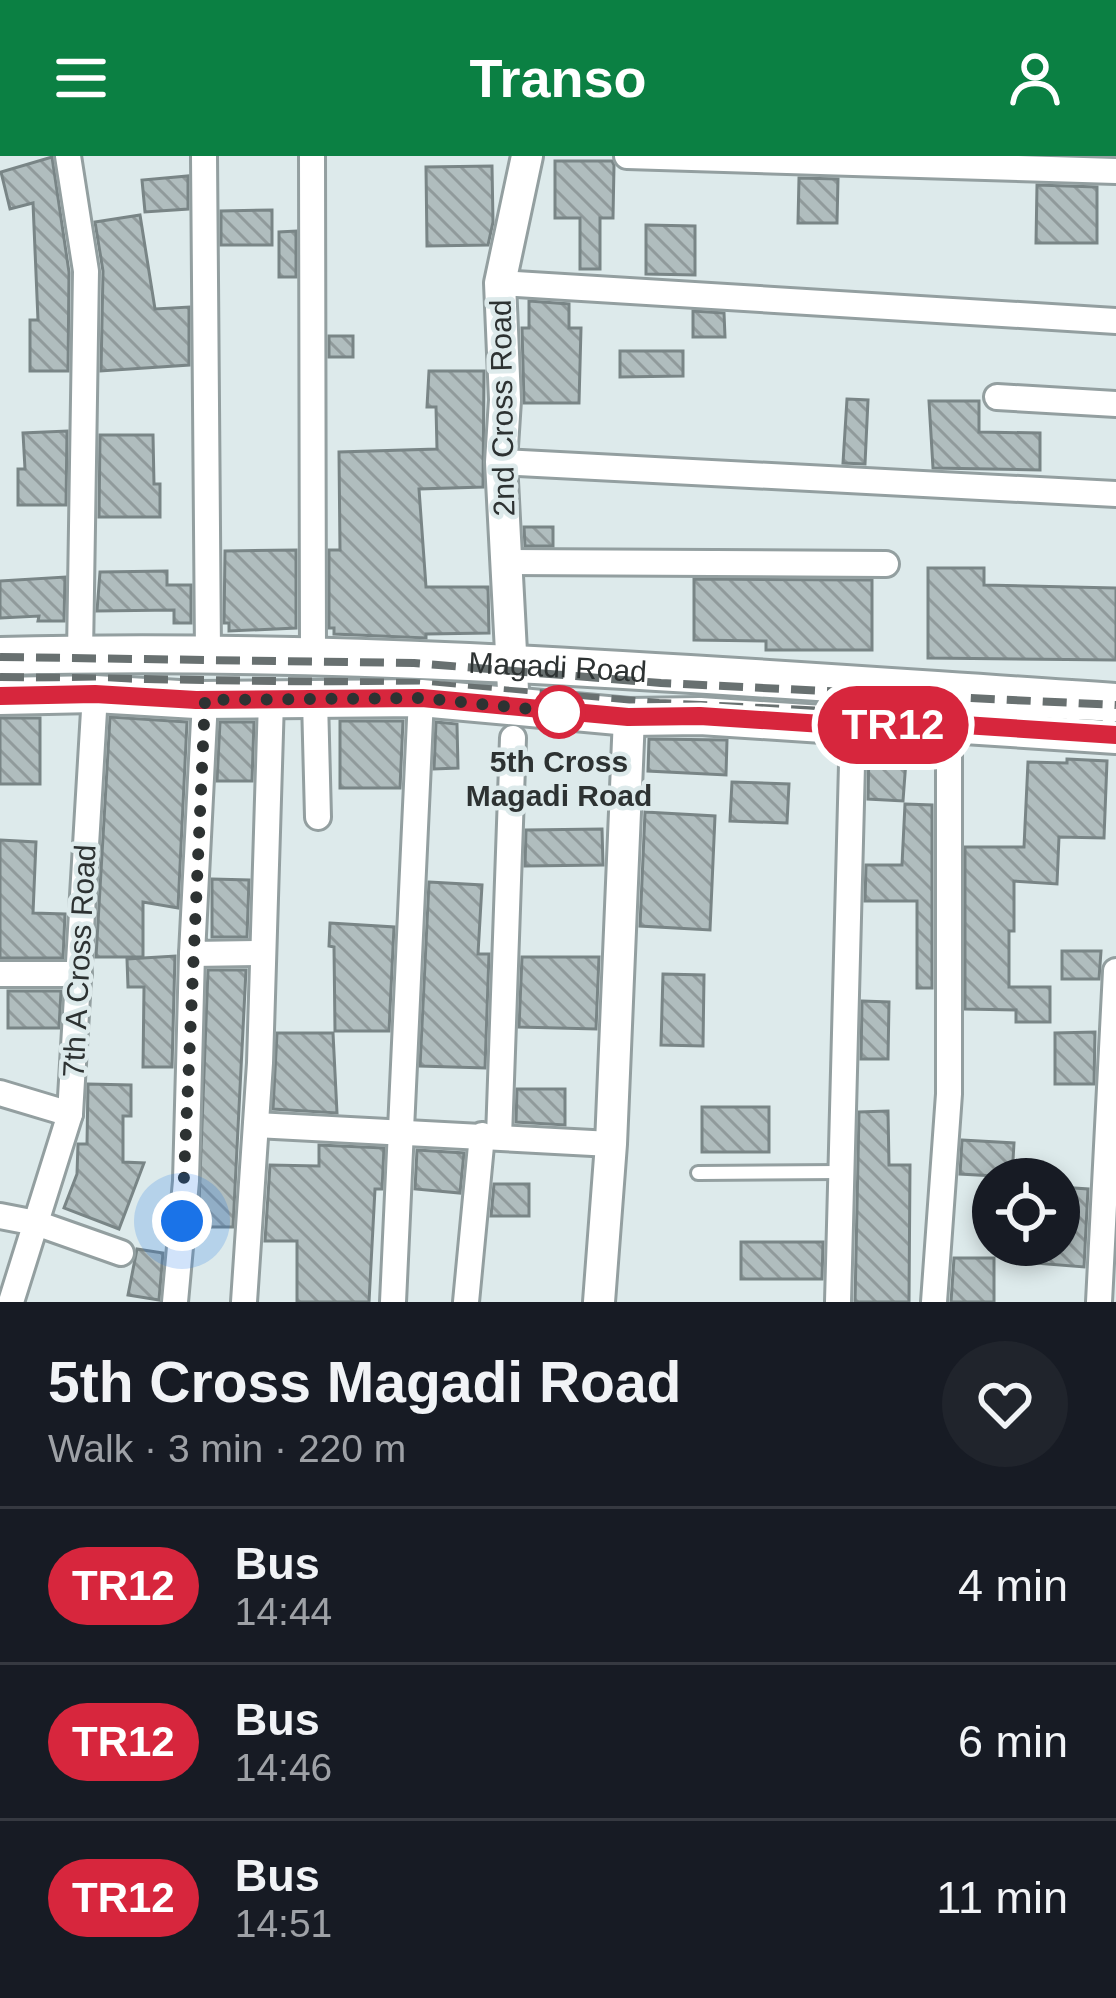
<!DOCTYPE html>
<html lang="en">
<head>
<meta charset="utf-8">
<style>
	body { margin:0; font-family:Arial,sans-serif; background:#20242c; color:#f1f3f6; height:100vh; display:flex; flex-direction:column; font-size:45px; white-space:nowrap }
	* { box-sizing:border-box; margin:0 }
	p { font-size:39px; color:#9ea1a6 }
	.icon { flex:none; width:66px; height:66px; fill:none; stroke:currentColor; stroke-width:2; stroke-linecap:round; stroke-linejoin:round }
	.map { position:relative; height:1146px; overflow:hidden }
	.details { display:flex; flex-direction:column; background:#171b24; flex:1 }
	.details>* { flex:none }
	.badge { padding:0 24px; border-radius:39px; font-size:42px; line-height:78px }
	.buttons { position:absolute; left:972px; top:1002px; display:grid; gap:24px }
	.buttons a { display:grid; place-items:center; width:108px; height:108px; border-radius:50%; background:#171b24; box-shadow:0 6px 18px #0003; font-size:60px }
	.you { position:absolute; width:60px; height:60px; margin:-30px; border:9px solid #fff; border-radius:50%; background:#1a73e8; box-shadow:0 0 0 18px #1a73e833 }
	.map>.badge { position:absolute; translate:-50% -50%; box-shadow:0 0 0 6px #fff }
	.round { display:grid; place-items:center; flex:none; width:126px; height:126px; border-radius:63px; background:#20242c }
	.head { display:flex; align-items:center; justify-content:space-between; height:204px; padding:0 48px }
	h1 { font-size:57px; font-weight:700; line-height:90px }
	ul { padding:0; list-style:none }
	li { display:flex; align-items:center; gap:36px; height:156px; padding:0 48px; border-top:3px solid #363941 }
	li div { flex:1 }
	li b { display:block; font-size:45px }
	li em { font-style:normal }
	li .badge { min-width:132px; font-weight:700; text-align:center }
	header { display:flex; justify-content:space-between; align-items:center; height:156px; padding:0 48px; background:#0b8043; color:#fff; font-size:54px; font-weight:700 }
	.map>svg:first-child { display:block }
	.building { fill:url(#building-back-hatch); stroke:#798586; stroke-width:3 }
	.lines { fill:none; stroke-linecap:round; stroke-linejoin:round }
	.service-casing { stroke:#939fa0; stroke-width:18 }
	.minor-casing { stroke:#939fa0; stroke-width:30 }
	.tertiary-casing { stroke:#939fa0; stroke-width:36 }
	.primary-casing { stroke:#939fa0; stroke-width:42 }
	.service { stroke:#fff; stroke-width:12 }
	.minor { stroke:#fff; stroke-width:24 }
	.tertiary { stroke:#fff; stroke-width:30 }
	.primary { stroke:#fff; stroke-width:36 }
	.rail { stroke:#687070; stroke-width:8; stroke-dasharray:24 12; stroke-linecap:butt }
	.line-casing { stroke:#fff; stroke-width:27 }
	.line { stroke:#d7263d; stroke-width:18 }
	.walk { stroke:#2d3232; stroke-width:12; stroke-dasharray:0 21.6 }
	.stop-dot { fill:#fff; stroke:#d7263d; stroke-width:6 }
	.labels { text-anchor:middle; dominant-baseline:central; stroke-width:9; stroke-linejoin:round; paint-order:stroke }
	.street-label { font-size:30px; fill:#2d3232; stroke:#ddeaeb }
	.stop-label { font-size:30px; font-weight:bold; fill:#2d3232; stroke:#ddeaeb }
</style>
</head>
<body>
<header><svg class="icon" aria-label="menu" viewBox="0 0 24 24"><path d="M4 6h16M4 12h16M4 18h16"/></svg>Transo<svg class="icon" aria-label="person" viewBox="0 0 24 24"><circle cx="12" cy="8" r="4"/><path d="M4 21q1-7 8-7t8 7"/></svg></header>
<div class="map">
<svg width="1116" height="1146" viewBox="0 0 1116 1146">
	<defs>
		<pattern id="building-back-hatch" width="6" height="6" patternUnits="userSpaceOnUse" patternTransform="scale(3)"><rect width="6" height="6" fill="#b0bdbe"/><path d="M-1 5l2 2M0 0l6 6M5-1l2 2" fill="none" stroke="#909a9b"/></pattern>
	</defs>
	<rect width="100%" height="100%" fill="#ddeaeb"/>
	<!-- building -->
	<g class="building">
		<path d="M52 1 69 116 68 215H30V164H38L33 47 10 53 1 16Z"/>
		<path d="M555 5H612L614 9 613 62H600V113H580V62H555Z"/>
		<path d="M492 10 493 66 488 89 427 90 426 11Z"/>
		<path d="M188 20V53L145 56 142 24Z"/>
		<path d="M799 22 838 23 837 67H798Z"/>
		<path d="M1037 29 1097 31V87H1036Z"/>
		<path d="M272 54V89H221V55Z"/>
		<path d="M140 59 155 153 189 151V209L101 215 103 115 95 66Z"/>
		<path d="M646 69 695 70V119L646 118Z"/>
		<path d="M296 75V121H279V76Z"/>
		<path d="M529 145 569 148V172H581L579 247H524L522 172H529Z"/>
		<path d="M693 155 724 157 725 181H693Z"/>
		<rect x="329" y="180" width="24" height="21"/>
		<path d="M620 195H683V220L620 221Z"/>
		<path d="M429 215H484L483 331 419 333 426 431H488L489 477 426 478V482L334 478V472H329V394H340L339 296 437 293 436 251H427Z"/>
		<path d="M847 243 868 244 865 308 843 307Z"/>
		<path d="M929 245H979V276L1040 277V314L933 312Z"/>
		<path d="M67 275 66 349H18V313H25L23 277Z"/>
		<path d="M100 279H153L154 328H160V361H99Z"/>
		<path d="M524 371H553V390H525Z"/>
		<path d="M296 394V472L229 475V467H224L225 395Z"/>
		<path d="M928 412H984V429L1116 432V504L928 502Z"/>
		<path d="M167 415V429H191V467H174V454L97 455 100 416Z"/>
		<path d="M65 421 64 465H38L39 460 0 462V425Z"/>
		<path d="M694 423 872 424V494H766V485L694 484Z"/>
		<path d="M110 561 187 566 178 752 143 746V801H96Z"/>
		<rect x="0" y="562" width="40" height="66"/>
		<path d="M340 565H403L400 632H340Z"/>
		<path d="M220 566H254L252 625H217Z"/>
		<path d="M436 566 457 568 458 612 434 613Z"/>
		<path d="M649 583 727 584 726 619 648 615Z"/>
		<path d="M907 591 903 645 868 643 869 592Z"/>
		<path d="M1067 603 1107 605 1104 682 1059 681 1057 728 1014 725V775H1009V831H1050V866H1016V854L965 853V691H1024L1028 606 1067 607Z"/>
		<path d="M732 626 789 628 787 667 730 665Z"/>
		<path d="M905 648 932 649V832H917V745H865L866 709H902Z"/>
		<path d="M645 656 715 660 710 774 640 770Z"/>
		<path d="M602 673 603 709 525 710 526 674Z"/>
		<path d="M0 684 36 686 33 757 65 758 63 802H0Z"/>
		<path d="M212 723 249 724 247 781H212Z"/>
		<path d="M429 726 482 729 478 798H489L485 912 420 910Z"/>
		<path d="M330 767 394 771 389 875H335L334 791 329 790Z"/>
		<path d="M1062 795H1101L1099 823H1062Z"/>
		<path d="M175 800 172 911H143L144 831H128L127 803Z"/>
		<path d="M522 801H599L596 873 519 871Z"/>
		<path d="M208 814H246L233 1071H198Z"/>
		<path d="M663 818 704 819 703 890 661 889Z"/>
		<path d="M8 835H61L59 872H8Z"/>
		<path d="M862 845 889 846 888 903H861Z"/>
		<path d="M1095 876 1094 928H1055V877Z"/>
		<path d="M277 877H333L337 957 273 953Z"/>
		<path d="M88 928 131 929V960H123V1006L144 1007 119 1073 64 1052 77 1018 78 988H87Z"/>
		<path d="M517 933H565V969L516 966Z"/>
		<rect x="702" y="951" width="67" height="45"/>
		<path d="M888 955 889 1009H910L909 1146H855L859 956Z"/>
		<path d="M962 984 1014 987 1012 1021 960 1018Z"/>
		<path d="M319 989 384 992 382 1033H375L369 1146H297V1085H265L270 1009 319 1010Z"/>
		<path d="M417 994 464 997 460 1037 415 1033Z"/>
		<path d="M494 1028H529V1060H491Z"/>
		<path d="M1059 1031 1088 1033 1084 1111 1009 1105 1010 1089H1059Z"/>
		<path d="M741 1086H823L822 1123H741Z"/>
		<path d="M137 1093 163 1097 159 1144 128 1139Z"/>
		<path d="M954 1102H994V1146H951Z"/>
	</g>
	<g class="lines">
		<defs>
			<path id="service" d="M698 1017 840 1016"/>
			<g id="minor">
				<path d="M68 0 86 115 80 498"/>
				<path d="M204 0 208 496"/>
				<path d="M312 0 313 501"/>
				<path d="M627 0 1116 15"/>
				<path d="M500 127 1116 165"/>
				<path d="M997 241 1116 248"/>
				<path d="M501 306 1116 338"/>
				<path d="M506 406 886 408"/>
				<path d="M205 544 192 798 263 797"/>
				<path d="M315 544 318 661"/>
				<path d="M0 818H79"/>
				<path d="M0 937 70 958"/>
				<path d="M256 969 611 988"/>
				<path d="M499 981 513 582"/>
				<path d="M0 1060 36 1067 121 1097"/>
				<path d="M11 1146 70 958 95 538"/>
				<path d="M175 1146 186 1025 192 798"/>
				<path d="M244 1146 260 907 271 544"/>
				<path d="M393 1146 421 542"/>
				<path d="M466 1146 482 979"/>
				<path d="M838 1146 853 570"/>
				<path d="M934 1146 949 938V568"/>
				<path d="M1099 1146 1116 815"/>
			</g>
			<g id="tertiary">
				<path d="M514 553 501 306 505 244 500 127 527 0"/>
				<path d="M599 1146 611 988 629 561"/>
			</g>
			<g id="primary">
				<path id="s1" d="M0 500C373 490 744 522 1116 546"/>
				<path d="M0 540 95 538 196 544 421 542 629 561 700 560 853 570 949 568 1116 579"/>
			</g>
		</defs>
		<!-- service casing -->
		<use href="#service" class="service-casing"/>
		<!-- minor casing -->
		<use href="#minor" class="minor-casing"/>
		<!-- tertiary casing -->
		<use href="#tertiary" class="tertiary-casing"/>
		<!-- primary casing -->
		<use href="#primary" class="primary-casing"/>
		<!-- service -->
		<use href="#service" class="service"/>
		<!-- minor -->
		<use href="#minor" class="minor"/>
		<!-- tertiary -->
		<use href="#tertiary" class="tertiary"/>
		<!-- primary -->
		<use href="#primary" class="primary"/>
		<!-- rail -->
		<g class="rail">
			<path d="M0 501 414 507 661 527 1116 549"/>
			<path d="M0 521 414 527 659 547 1116 569"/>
		</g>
	</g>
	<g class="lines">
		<defs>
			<path id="line" d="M0 540 95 538 196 544 422 542 628 561 700 560 853 570 949 568 1116 579"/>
		</defs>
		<!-- line casing -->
		<use href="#line" class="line-casing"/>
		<!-- line -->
		<use href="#line" class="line"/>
		<!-- walk -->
		<path class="walk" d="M182 1065 205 544 422 542 559 556"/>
	</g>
	<!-- markers -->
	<circle class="stop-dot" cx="559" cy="556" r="24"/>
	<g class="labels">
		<!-- street labels -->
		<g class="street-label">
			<text transform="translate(502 252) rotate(-91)">2nd Cross Road</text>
			<text stroke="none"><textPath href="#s1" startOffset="558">Magadi Road</textPath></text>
			<text transform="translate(79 805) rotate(-87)">7th A Cross Road</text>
		</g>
		<!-- stop labels -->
		<g class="stop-label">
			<text x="559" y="605">5th Cross<tspan x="559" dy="34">Magadi Road</tspan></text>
		</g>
	</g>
</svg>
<div class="buttons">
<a><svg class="icon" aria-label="locate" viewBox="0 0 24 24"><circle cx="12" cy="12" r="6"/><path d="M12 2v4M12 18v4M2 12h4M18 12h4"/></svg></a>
</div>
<div class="you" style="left:182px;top:1065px"></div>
<b class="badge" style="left:893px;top:569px;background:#d7263d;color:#fff">TR12</b>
</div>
<section class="details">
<div class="head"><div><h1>5th Cross Magadi Road</h1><p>Walk · 3 min · 220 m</p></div><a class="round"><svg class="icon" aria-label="heart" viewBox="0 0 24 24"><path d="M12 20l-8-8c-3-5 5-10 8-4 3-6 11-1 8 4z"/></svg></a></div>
<ul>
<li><span class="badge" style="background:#d7263d;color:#fff">TR12</span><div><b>Bus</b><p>14:44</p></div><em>4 min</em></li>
<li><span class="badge" style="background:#d7263d;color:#fff">TR12</span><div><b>Bus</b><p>14:46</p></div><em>6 min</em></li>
<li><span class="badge" style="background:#d7263d;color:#fff">TR12</span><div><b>Bus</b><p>14:51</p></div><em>11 min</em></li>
</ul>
</section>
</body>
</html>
